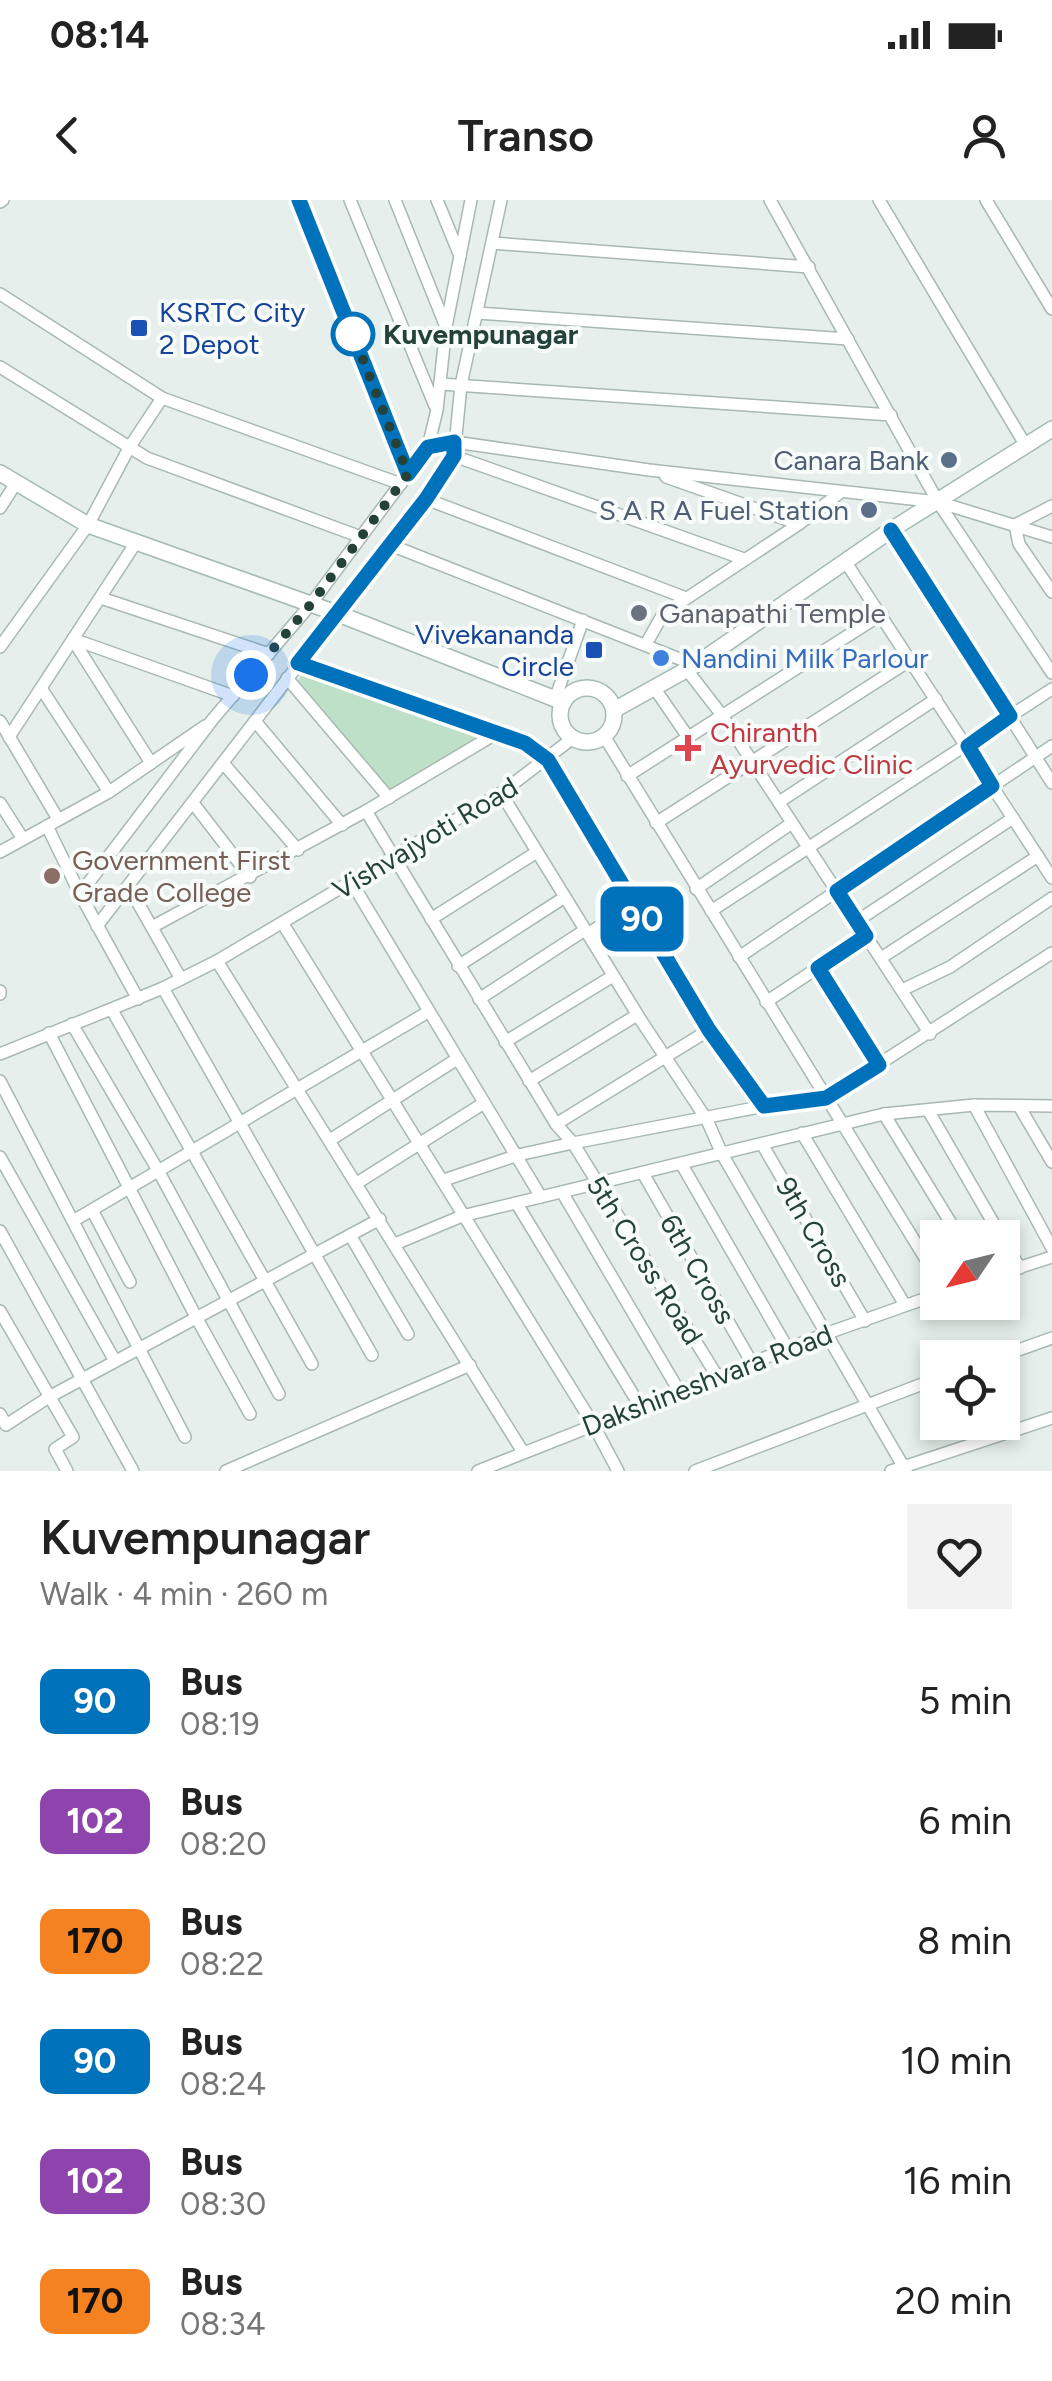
<!DOCTYPE html>
<html lang="en">
<head>
<meta charset="utf-8">
<style>
	body { margin:0; font-family:Figtree,sans-serif; background:#f2f2f2; color:#222; height:100vh; display:flex; flex-direction:column; font-size:38px; white-space:nowrap }
	* { box-sizing:border-box; margin:0 }
	p { font-size:32px; color:#767676 }
	.icon { flex:none; width:55px; height:55px; fill:none; stroke:currentColor; stroke-width:2; stroke-linecap:round; stroke-linejoin:round }
	.map { position:relative; height:1271px; overflow:hidden }
	.side { display:flex; flex-direction:column; background:#fff; flex:1 }
	.side>* { flex:none }
	.badge { padding:0 20px; border-radius:15px; font-size:35px; line-height:65px }
	.needle { width:65px; rotate:235deg }
	.tools { position:absolute; left:920px; top:1020px; display:grid; gap:20px }
	.tools a { display:grid; place-items:center; width:100px; height:100px; border-radius:0px; background:#fff; box-shadow:0 5px 15px #0003; font-size:50px }
	.you { position:absolute; width:50px; height:50px; margin:-25px; border:8px solid #fff; border-radius:50%; background:#1a73e8; box-shadow:0 0 0 15px #1a73e833 }
	.map>.badge { position:absolute; translate:-50% -50%; box-shadow:0 0 0 5px #fff }
	.round { display:grid; place-items:center; flex:none; width:105px; height:105px; border-radius:0px; background:#f2f2f2 }
	.head { display:flex; align-items:center; justify-content:space-between; height:170px; padding:0 40px }
	h1 { font-size:48px; font-weight:600; line-height:75px }
	ul { padding:0; list-style:none }
	li { display:flex; align-items:center; gap:30px; height:120px; padding:0 40px }
	li div { flex:1 }
	li b { display:block; font-size:38px }
	li em { font-style:normal }
	li .badge { min-width:110px; font-weight:700; text-align:center }
	.status { display:flex; justify-content:space-between; align-items:center; height:70px; padding:0 50px; background:#fff; direction:ltr }
	.status svg { height:28px; fill:currentColor }
	header { display:flex; justify-content:space-between; align-items:center; height:130px; padding:0 40px; background:#fff; font-size:45px; font-weight:600 }
	.map>svg:first-child { display:block }
	.park { fill:#bfe0c8 }
	.lines { fill:none; stroke-linecap:round; stroke-linejoin:round }
	.street-casing { stroke:#a8b8b2; stroke-width:14 }
	.secondary-casing { stroke:#a4bbb3; stroke-width:18 }
	.street { stroke:#fff; stroke-width:11 }
	.secondary { stroke:#fff; stroke-width:15 }
	.line-casing { stroke:#fff; stroke-width:22 }
	.line { stroke:#0072bc; stroke-width:15 }
	.walk { stroke:#24423a; stroke-width:10; stroke-dasharray:0 18 }
	.transit-dot { fill:#1a4fb4; stroke:#f7fbf9; stroke-width:4 }
	.stop-dot { fill:#fff; stroke:#0072bc; stroke-width:5 }
	.service-dot { fill:#5c6f8a; stroke:#f7fbf9; stroke-width:4 }
	.worship-dot { fill:#6b7280; stroke:#f7fbf9; stroke-width:4 }
	.shop-dot { fill:#3f7fe0; stroke:#f7fbf9; stroke-width:4 }
	.health-dot { fill:#e0444e; stroke:#f7fbf9; stroke-width:4 }
	.education-dot { fill:#8d6e63; stroke:#f7fbf9; stroke-width:4 }
	.labels { text-anchor:middle; dominant-baseline:central; stroke-width:8; stroke-linejoin:round; paint-order:stroke }
	.transit-label { font-size:28px; fill:#164399; stroke:#f7fbf9; text-anchor:start }
	.stop-label { font-size:28px; font-weight:bold; fill:#24423a; stroke:#f7fbf9; text-anchor:start }
	.service-label { font-size:28px; fill:#4e5e75; stroke:#f7fbf9; text-anchor:end }
	.worship-label { font-size:28px; fill:#5b616d; stroke:#f7fbf9; text-anchor:start }
	.shop-label { font-size:28px; fill:#366cbe; stroke:#f7fbf9; text-anchor:start }
	.health-label { font-size:28px; fill:#be3a42; stroke:#f7fbf9; text-anchor:start }
	.street-label { font-size:28px; fill:#24423a; stroke:#f7fbf9 }
	.education-label { font-size:28px; fill:#785e54; stroke:#f7fbf9; text-anchor:start }
</style>
</head>
<body>
<div class="status"><b>08:14</b><svg viewBox="0 0 49 12"><path d="M0 12V9h3v3zM5 12V6h3v6zM10 12V3h3v9zM15 12V0h3v12zM26 1h20v11H26zM47 4h2v5h-2z"/></svg></div>
<header><svg class="icon" aria-label="back" viewBox="0 0 24 24"><path d="M15 5l-7 7 7 7"/></svg>Transo<svg class="icon" aria-label="person" viewBox="0 0 24 24"><circle cx="12" cy="8" r="4"/><path d="M4 21q1-7 8-7t8 7"/></svg></header>
<div class="map">
<svg width="1052" height="1271" viewBox="0 0 1052 1271">
	<rect width="100%" height="100%" fill="#e6efeb"/>
	<!-- park -->
	<path class="park" d="M301 475 484 536 388 590 297 483Z"/>
	<g class="lines">
		<defs>
			<g id="street">
				<path d="M299 0 409 273"/>
				<path d="M350 0 435 206"/>
				<path d="M395 0 446 127"/>
				<path d="M437 0 460 56"/>
				<path d="M770 0 938 302 1052 473"/>
				<path d="M879 0 1026 246"/>
				<path d="M986 0 1052 109"/>
				<path d="M0 2 3 0"/>
				<path d="M492 43 809 67"/>
				<path d="M0 94 162 198 401 284"/>
				<path d="M477 113 848 139"/>
				<path d="M0 167 147 258 361 337"/>
				<path d="M440 184 891 215"/>
				<path d="M428 247 455 242 649 270 938 302 1052 337"/>
				<path d="M454 256 744 359"/>
				<path d="M666 277 799 324"/>
				<path d="M426 299 686 398"/>
				<path d="M1052 306 1015 325 1019 344 1052 392"/>
				<path d="M0 308 16 283"/>
				<path d="M891 330 1052 583"/>
				<path d="M388 344 695 465"/>
				<path d="M845 361 1052 678"/>
				<path d="M101 398 269 454"/>
				<path d="M73 439 233 496"/>
				<path d="M73 440 151 563"/>
				<path d="M646 444 663 414 799 324 841 292"/>
				<path d="M0 447 88 325 129 248 162 198"/>
				<path d="M298 463 525 543 548 561 709 830 765 906"/>
				<path d="M687 470 721 514 930 834"/>
				<path d="M287 478 389 598"/>
				<path d="M41 488 109 592"/>
				<path d="M655 489 688 537"/>
				<path d="M555 499 583 420"/>
				<path d="M0 521 58 619"/>
				<path d="M255 521 342 625"/>
				<path d="M604 536 938 1079"/>
				<path d="M9 537 137 341"/>
				<path d="M223 563 298 650"/>
				<path d="M627 576 882 414"/>
				<path d="M501 593 642 822 707 920 722 954 906 1271"/>
				<path d="M779 602 936 499"/>
				<path d="M0 603 23 639"/>
				<path d="M193 603 250 677"/>
				<path d="M366 611 556 924 573 943 717 1176"/>
				<path d="M656 623 912 459"/>
				<path d="M47 626 80 694 138 799"/>
				<path d="M0 652 109 592 205 526"/>
				<path d="M352 683 541 997"/>
				<path d="M129 687 181 779"/>
				<path d="M696 689 792 623"/>
				<path d="M80 694 213 519 311 404 428 247 437 210 446 127 471 0"/>
				<path d="M711 711 1052 489"/>
				<path d="M431 719 537 652"/>
				<path d="M857 721 1013 618"/>
				<path d="M283 724 593 1224 618 1271"/>
				<path d="M97 726 426 299 454 256 461 185 501 0"/>
				<path d="M152 727 366 611 497 533"/>
				<path d="M588 734 632 704"/>
				<path d="M739 757 1052 546"/>
				<path d="M881 758 1038 656"/>
				<path d="M217 761 523 1252"/>
				<path d="M458 766 565 697"/>
				<path d="M818 768 879 865"/>
				<path d="M163 788 372 1155"/>
				<path d="M902 790 950 767 1052 698"/>
				<path d="M0 791V794"/>
				<path d="M479 799 585 730"/>
				<path d="M766 802 866 736"/>
				<path d="M112 810 312 1164"/>
				<path d="M72 824 159 972 279 1194"/>
				<path d="M49 833 196 1117 250 1214"/>
				<path d="M505 842 613 776"/>
				<path d="M0 854 163 788 217 761 501 593 573 538"/>
				<path d="M0 881 185 1237"/>
				<path d="M529 881 637 815"/>
				<path d="M974 905 1052 1048"/>
				<path d="M1019 906 1052 962"/>
				<path d="M928 910 1002 1038"/>
				<path d="M884 914 960 1038"/>
				<path d="M556 924 709 830"/>
				<path d="M802 933 905 1105"/>
				<path d="M330 940 457 859"/>
				<path d="M762 944 865 1121"/>
				<path d="M0 957 115 1161"/>
				<path d="M682 965 788 1149"/>
				<path d="M644 975 752 1163"/>
				<path d="M444 980 518 955 573 943 765 906 826 898 1052 753"/>
				<path d="M357 983 484 903"/>
				<path d="M562 992 679 1191"/>
				<path d="M517 1004 640 1206"/>
				<path d="M92 1010 130 1082"/>
				<path d="M73 1021 428 812"/>
				<path d="M0 1031 133 1271"/>
				<path d="M350 1035 408 1134"/>
				<path d="M1002 1038 1020 1068"/>
				<path d="M395 1044 462 1016 884 914 974 905 1052 906"/>
				<path d="M1002 1073 1052 1057"/>
				<path d="M0 1111 73 1237 55 1249 67 1271"/>
				<path d="M996 1158 1052 1138"/>
				<path d="M0 1214 6 1225 49 1197 380 1019"/>
				<path d="M226 1271 470 1165"/>
				<path d="M478 1271 825 1134 938 1094"/>
				<path d="M695 1271 938 1178"/>
				<path d="M891 1271 1052 1218"/>
			</g>
			<g id="secondary">
				<path d="M0 273 88 325 336 413 563 502"/>
				<circle cx="587" cy="515" r="27"/>
				<path d="M614 510 695 465 891 330 1052 229"/>
			</g>
		</defs>
		<!-- street casing -->
		<use href="#street" class="street-casing"/>
		<!-- secondary casing -->
		<use href="#secondary" class="secondary-casing"/>
		<!-- street -->
		<use href="#street" class="street"/>
		<!-- secondary -->
		<use href="#secondary" class="secondary"/>
	</g>
	<g class="lines">
		<defs>
			<path id="line" d="M299 0 408 274 428 247 454 242V256L426 299 298 463 525 543 548 560 709 830 764 906 826 898 879 865 818 768 866 736 837 691 992 586 968 546 1010 516 891 330"/>
		</defs>
		<!-- line casing -->
		<use href="#line" class="line-casing"/>
		<!-- line -->
		<use href="#line" class="line"/>
		<!-- walk -->
		<path class="walk" d="M251 475 311 404 408 274 353 134"/>
	</g>
	<!-- markers -->
	<g class="transit-dot">
		<rect x="129" y="118" width="20" height="20" rx="5"/>
		<rect x="584" y="440" width="20" height="20" rx="5"/>
	</g>
	<circle class="stop-dot" cx="353" cy="134" r="20"/>
	<g class="service-dot">
		<circle cx="949" cy="260" r="10"/>
		<circle cx="869" cy="310" r="10"/>
	</g>
	<circle class="worship-dot" cx="639" cy="413" r="10"/>
	<circle class="shop-dot" cx="661" cy="458" r="10"/>
	<path class="health-dot" d="M683 533h10v10h10v10h-10v10h-10v-10h-10v-10h10z"/>
	<circle class="education-dot" cx="52" cy="676" r="10"/>
	<g class="labels">
		<!-- transit labels -->
		<g class="transit-label">
			<text x="159" y="112">KSRTC City<tspan x="159" dy="32">2 Depot</tspan></text>
			<text x="574" y="434" text-anchor="end">Vivekananda<tspan x="574" dy="32">Circle</tspan></text>
		</g>
		<!-- stop labels -->
		<g class="stop-label">
			<text x="383" y="134">Kuvempunagar</text>
		</g>
		<!-- service labels -->
		<g class="service-label">
			<text x="929" y="260">Canara Bank</text>
			<text x="849" y="310">S A R A Fuel Station</text>
		</g>
		<!-- worship labels -->
		<g class="worship-label">
			<text x="659" y="413">Ganapathi Temple</text>
		</g>
		<!-- shop labels -->
		<g class="shop-label">
			<text x="681" y="458">Nandini Milk Parlour</text>
		</g>
		<!-- health labels -->
		<g class="health-label">
			<text x="710" y="532">Chiranth<tspan x="710" dy="32">Ayurvedic Clinic</tspan></text>
		</g>
		<!-- street labels -->
		<g class="street-label">
			<text transform="translate(425 638) rotate(-31)">Vishvajyoti Road</text>
			<text transform="translate(814 1032) rotate(60)">9th Cross</text>
			<text transform="translate(645 1060) rotate(58)">5th Cross Road</text>
			<text transform="translate(698 1069) rotate(60)">6th Cross</text>
			<text transform="translate(707 1180) rotate(-21)">Dakshineshvara Road</text>
		</g>
		<!-- education labels -->
		<g class="education-label">
			<text x="72" y="660">Government First<tspan x="72" dy="32">Grade College</tspan></text>
		</g>
	</g>
</svg>
<div class="tools">
<a><svg class="needle" viewBox="-14 -14 28 28"><path d="M0-13l5 13h-10z" fill="#e53935"/><path d="M0 13l5-13h-10z" fill="#767676"/></svg></a>
<a><svg class="icon" aria-label="locate" viewBox="0 0 24 24"><circle cx="12" cy="12" r="6"/><path d="M12 2v4M12 18v4M2 12h4M18 12h4"/></svg></a>
</div>
<div class="you" style="left:251px;top:475px"></div>
<b class="badge" style="left:642px;top:719px;background:#0072bc;color:#fff">90</b>
</div>
<section class="side">
<div class="head"><div><h1>Kuvempunagar</h1><p>Walk · 4 min · 260 m</p></div><a class="round"><svg class="icon" aria-label="heart" viewBox="0 0 24 24"><path d="M12 20l-8-8c-3-5 5-10 8-4 3-6 11-1 8 4z"/></svg></a></div>
<ul>
<li><span class="badge" style="background:#0072bc;color:#fff">90</span><div><b>Bus</b><p>08:19</p></div><em>5 min</em></li>
<li><span class="badge" style="background:#8e44ad;color:#fff">102</span><div><b>Bus</b><p>08:20</p></div><em>6 min</em></li>
<li><span class="badge" style="background:#f58220;color:#111">170</span><div><b>Bus</b><p>08:22</p></div><em>8 min</em></li>
<li><span class="badge" style="background:#0072bc;color:#fff">90</span><div><b>Bus</b><p>08:24</p></div><em>10 min</em></li>
<li><span class="badge" style="background:#8e44ad;color:#fff">102</span><div><b>Bus</b><p>08:30</p></div><em>16 min</em></li>
<li><span class="badge" style="background:#f58220;color:#111">170</span><div><b>Bus</b><p>08:34</p></div><em>20 min</em></li>
</ul>
</section>
</body>
</html>
